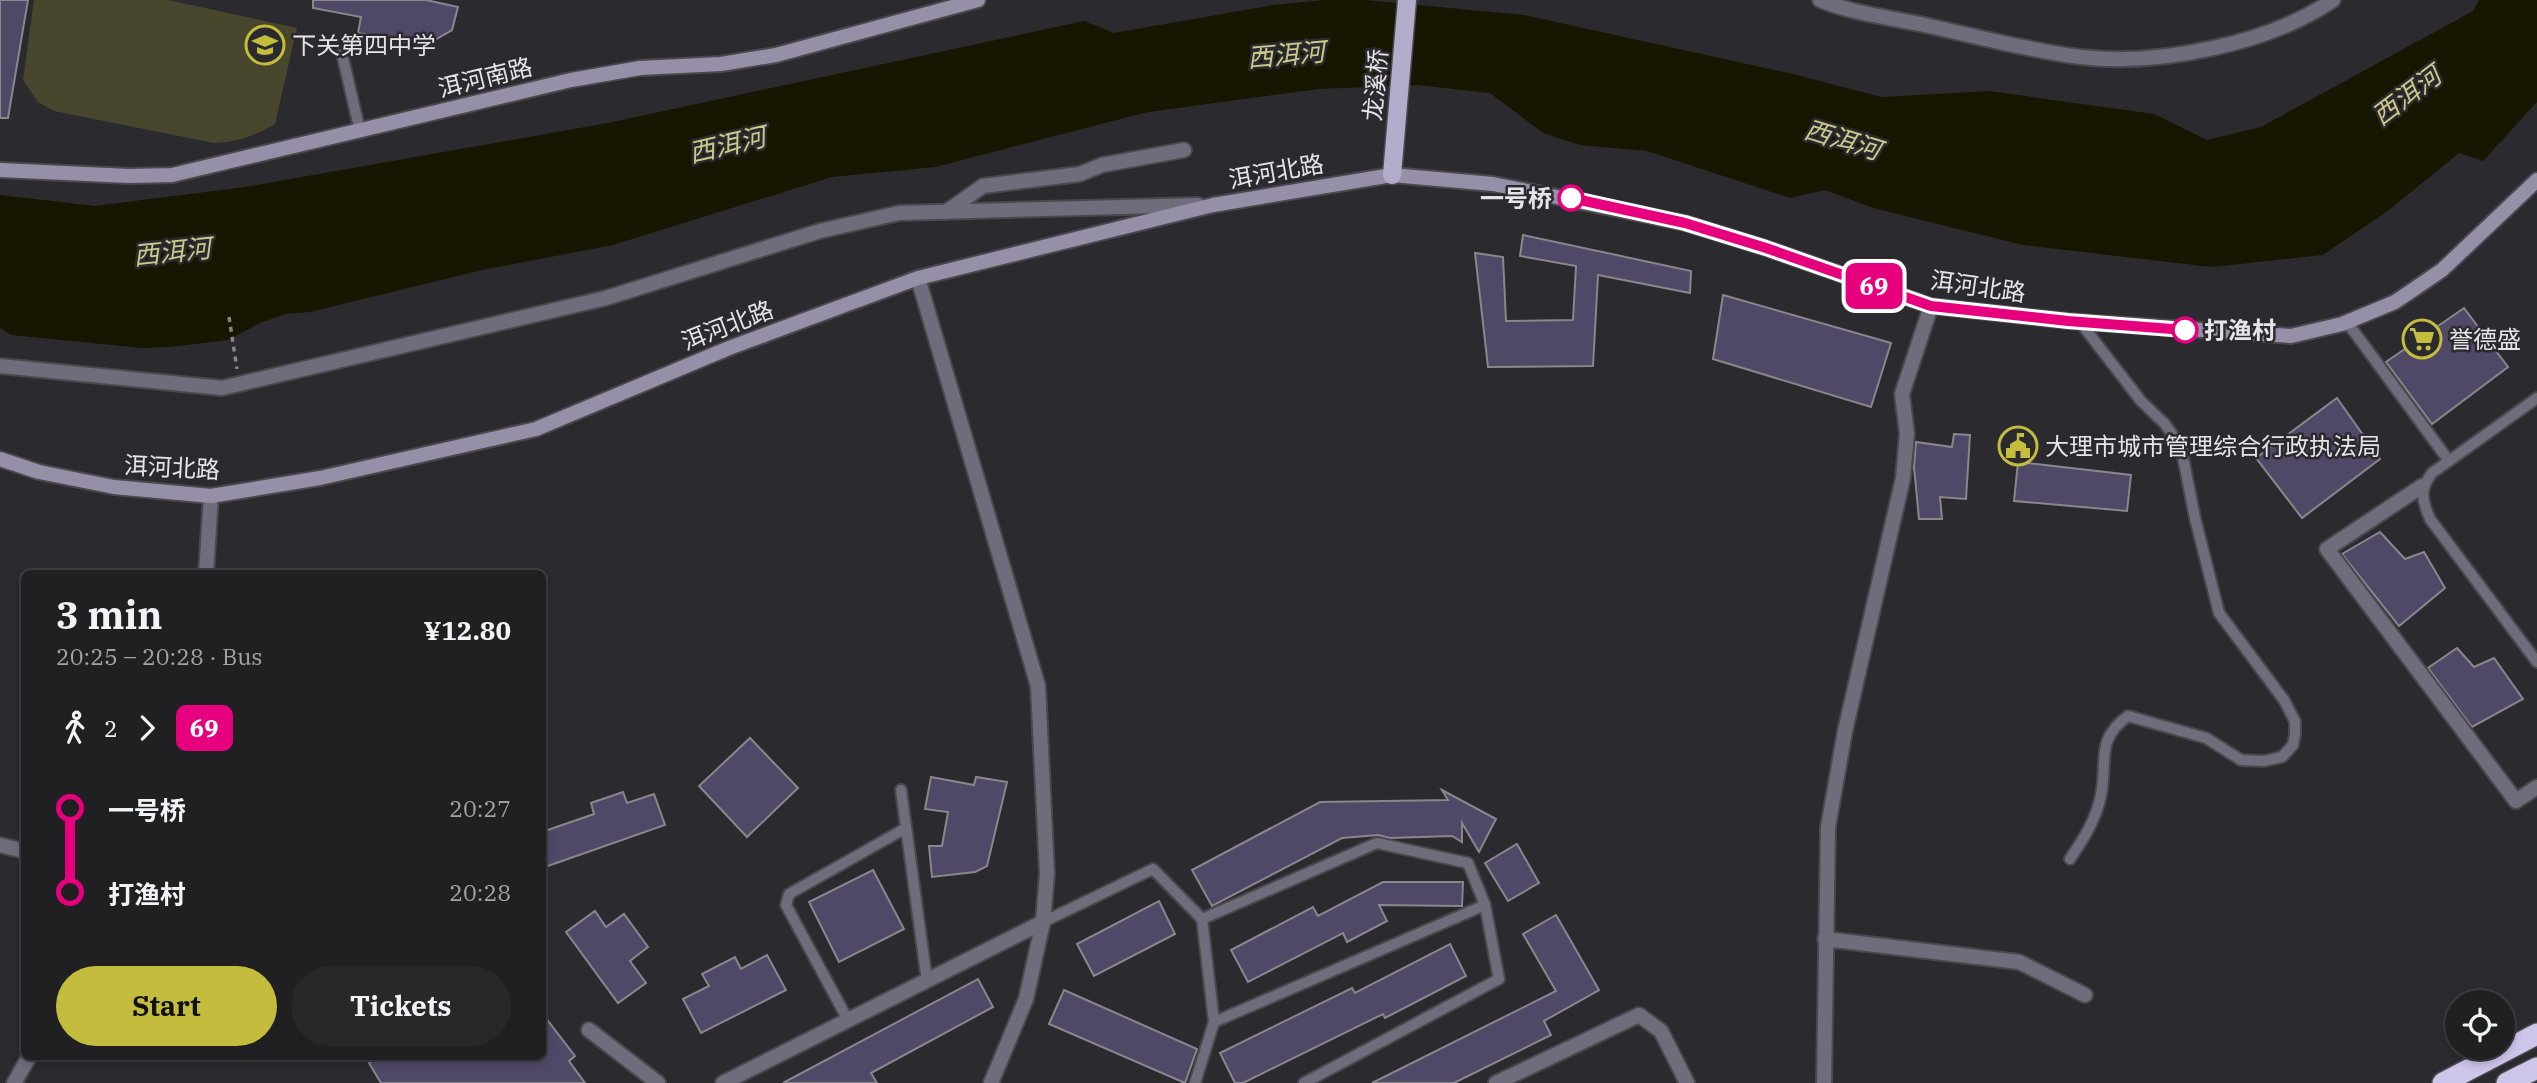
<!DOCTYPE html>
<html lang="en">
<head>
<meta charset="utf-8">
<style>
	body { margin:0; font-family:"IBM Plex Serif","Noto Sans SC",serif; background:#28282b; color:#f1f3f6; height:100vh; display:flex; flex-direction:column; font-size:26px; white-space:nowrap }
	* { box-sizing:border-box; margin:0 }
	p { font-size:23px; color:#a2a3a6 }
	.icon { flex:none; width:38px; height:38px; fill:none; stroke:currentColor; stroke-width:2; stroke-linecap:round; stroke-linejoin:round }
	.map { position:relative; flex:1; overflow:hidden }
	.sheet { position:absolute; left:21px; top:570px; width:525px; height:490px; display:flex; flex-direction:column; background:#202023; border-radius:10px; box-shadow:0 4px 10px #0003,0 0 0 2px #3d3e41 }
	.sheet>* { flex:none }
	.badge { padding:0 14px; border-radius:10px; font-size:24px; line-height:46px }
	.buttons { position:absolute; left:2445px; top:990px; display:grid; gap:14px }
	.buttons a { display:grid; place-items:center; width:70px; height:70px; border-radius:50%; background:#202023; box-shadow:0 4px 10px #0003,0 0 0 2px #3d3e41; font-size:35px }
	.map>.badge { position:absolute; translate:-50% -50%; box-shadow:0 0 0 4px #fff }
	.legs { display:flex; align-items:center; gap:10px; height:77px; padding:0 35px; font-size:23px }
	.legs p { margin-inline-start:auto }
	.summary { display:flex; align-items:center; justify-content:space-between; height:119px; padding:0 35px }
	h1 { font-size:38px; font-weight:700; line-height:52px }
	.cta { display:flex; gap:14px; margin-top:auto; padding:14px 35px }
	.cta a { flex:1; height:80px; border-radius:42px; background:#c4bc3d; color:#111; font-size:28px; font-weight:700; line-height:80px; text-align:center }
	.cta a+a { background:#28282b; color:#f1f3f6 }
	ul { padding:0 35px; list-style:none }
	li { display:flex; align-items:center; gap:24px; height:84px; font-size:26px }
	li i { display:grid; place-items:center; width:10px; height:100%; margin:0 9px; background:currentColor }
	li i::after { content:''; width:18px; height:18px; margin:-9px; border:5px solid; border-radius:50%; background:#202023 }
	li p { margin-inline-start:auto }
	li:first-child i { background:linear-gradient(#0000 50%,currentColor 0) }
	li:last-child i { background:linear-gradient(currentColor 50%,#0000 0) }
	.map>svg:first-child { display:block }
	.green { fill:#48462d }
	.water { fill:#171600 }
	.building { fill:#4f4867; stroke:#88878c; stroke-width:2 }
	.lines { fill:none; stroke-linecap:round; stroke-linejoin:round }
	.lane-casing { stroke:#49484d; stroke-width:14 }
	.street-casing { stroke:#49484d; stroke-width:18 }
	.secondary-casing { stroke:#49484d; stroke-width:18 }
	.primary-casing { stroke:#49484d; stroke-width:21 }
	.highway-casing { stroke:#49484d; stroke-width:24 }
	.path { stroke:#868589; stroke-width:3.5; stroke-dasharray:5 5; stroke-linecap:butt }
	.lane { stroke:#6f6c7b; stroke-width:10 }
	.street { stroke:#6f6c7b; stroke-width:14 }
	.secondary { stroke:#9590a8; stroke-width:14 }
	.primary { stroke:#b3accb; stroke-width:18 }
	.highway { stroke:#cec5eb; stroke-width:21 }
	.line-1-casing { stroke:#fff; stroke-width:16 }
	.line-1 { stroke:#e6007e; stroke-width:10 }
	.stop-1-dot { fill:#fff; stroke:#e6007e; stroke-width:3.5 }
	.labels { text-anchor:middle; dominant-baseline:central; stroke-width:5; stroke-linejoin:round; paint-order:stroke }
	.poi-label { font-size:24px; fill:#e5e5e8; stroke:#2b2a2f; text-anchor:start }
	.street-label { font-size:24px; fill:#e5e5e8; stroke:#2b2a2f }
	.stop-label { font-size:24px; font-weight:bold; fill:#e5e5e8; stroke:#2b2a2f; text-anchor:end }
	.water-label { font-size:26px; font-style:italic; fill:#ccc98a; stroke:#2b2a2f }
</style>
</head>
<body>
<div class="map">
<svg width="2537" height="1083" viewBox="0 0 2537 1083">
	<rect width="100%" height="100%" fill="#2b2a2f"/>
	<!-- green -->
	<path class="green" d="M34 0H168L297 28 275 124C255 136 237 142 214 143L54 111 38 102 23 80Z"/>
	<!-- water -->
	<path class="water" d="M1324 0H1365L1524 15 1793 74 1881 97 1990 91 2154 114 2207 140 2261 127 2473 11 2479 0H2537V102L2483 161 2459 153 2389 210 2323 255 2211 267 2023 245 1873 208 1825 190 1790 198 1647 151 1580 145 1543 133 1490 93 1417 85 1319 89 1148 112 935 167 832 177 613 245 482 270 310 312 286 314 260 323 228 340 170 347 142 348 11 335 0 328V195L95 206 245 187 608 123 1084 21 1114 33 1273 5Z"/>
	<!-- building -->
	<g class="building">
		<path d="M0 0H28L8 118H0Z"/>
		<path d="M313 0H426L458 7 452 30 433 41 411 43 358 33 361 17 313 8Z"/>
		<path d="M1523 235 1691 271 1690 293 1598 275 1593 366 1488 367 1475 253 1503 257 1506 321 1573 320 1576 266 1520 256Z"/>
		<path d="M1723 295 1891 343 1871 407 1713 359Z"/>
		<path d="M2464 308 2508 367 2432 424 2386 362Z"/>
		<path d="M2337 398 2380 459 2302 518 2256 458Z"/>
		<path d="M1954 434 1970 435 1966 499 1940 497 1942 519H1919L1914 467 1916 442 1952 447Z"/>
		<path d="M2018 462 2131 475 2127 511 2014 501Z"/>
		<path d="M2380 532 2405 559 2424 552 2445 588 2399 626 2342 554Z"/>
		<path d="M2457 648 2474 667 2494 658 2523 699 2472 727 2428 668Z"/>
		<path d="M750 738 798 788 747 837 699 786Z"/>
		<path d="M931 777 974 785 976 777 1007 782 987 866 975 872 932 877 929 846H942L948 812 925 809Z"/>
		<path d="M1442 790 1496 819 1479 852 1462 823V842L1452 836 1390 838 1378 835 1342 838 1212 906 1192 870 1320 802 1448 800Z"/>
		<path d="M623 792 627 803 654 794 665 825 542 868V832L594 814 591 803Z"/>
		<path d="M1517 844 1539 883 1508 901 1485 863Z"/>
		<path d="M873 870 904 929 839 962 809 902Z"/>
		<path d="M1383 882H1463L1462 906 1379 905 1387 921 1347 942 1343 933 1248 982 1231 950 1313 907 1318 916Z"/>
		<path d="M1159 901 1175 934 1094 976 1077 944Z"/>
		<path d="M595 911 606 927 624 914 648 947 630 961 646 983 618 1003 566 932Z"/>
		<path d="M1556 915 1599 990 1544 1021 1551 1035 1454 1083H1372L1556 991 1523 934Z"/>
		<path d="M1450 944 1466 976 1385 1018 1383 1014 1243 1083H1235L1220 1053 1352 988 1355 993Z"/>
		<path d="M767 955 786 990 701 1033 683 999 709 986 702 974 735 957 741 969Z"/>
		<path d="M978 979 993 1007 871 1073 877 1083H783Z"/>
		<path d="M1064 990 1197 1049 1185 1083 1049 1024Z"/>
		<path d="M542 1013 575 1056 569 1061 585 1083H381L369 1063 379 1057H542Z"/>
	</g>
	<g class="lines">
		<defs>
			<g id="lane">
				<path d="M342 54 360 131"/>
				<path d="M2347 322 2449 461"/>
				<path d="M2537 398 2432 473C2419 490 2422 500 2430 519L2537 662"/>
				<path d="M901 790 927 981"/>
				<path d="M2070 859C2084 838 2096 820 2101 795 2108 760 2095 740 2128 716L2206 738 2241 760 2264 761 2282 757 2293 745 2295 734V721L2284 700 2219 613 2195 518 2181 447 2165 424 2141 401 2080 322"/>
				<path d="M1202 919 1377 843 1468 863 1485 905 1499 979 1304 1083"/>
				<path d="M1043 922 1153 869 1202 919 1214 1022 1195 1083"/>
				<path d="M848 1020 786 905 789 894 906 828"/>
				<path d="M1214 1022 1485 905"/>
			</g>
			<g id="street">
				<path d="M1820 0C1854 14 1894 18 1929 26 1979 37 2031 51 2081 57 2158 66 2269 44 2333 0"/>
				<path d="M946 212 983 186 1080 174 1102 165 1184 150"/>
				<path d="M918 278 1038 686 1047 874 1043 922 1026 999 991 1083"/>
				<path d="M0 366 222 388 606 298 820 231 899 213 1198 205"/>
				<path d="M2422 486 2327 549 2516 801 2537 787"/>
				<path d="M206 574 211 496"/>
				<path d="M0 845 24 851"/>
				<path d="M1825 939 2019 962 2085 995"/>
				<path d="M589 1030 658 1083"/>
				<path d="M14 1083 29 1057"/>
				<path d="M723 1083 1043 922"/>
				<path d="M1496 1083 1639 1015 1661 1031 1687 1083"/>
				<path d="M1824 1083 1828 827 1845 731 1903 478 1907 434 1902 394 1931 306"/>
			</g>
			<g id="secondary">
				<path d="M0 170 129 176 172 175 571 80 640 68 721 64 776 55 978 0"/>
				<path d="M0 459 39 472 114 487 211 496 320 478 536 429 729 348 918 278 1213 205 1392 175 1493 184 1685 223 1766 248 1931 306 2068 321 2291 336 2342 324 2395 302 2442 270 2537 180"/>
			</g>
			<path id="primary" d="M1392 175 1407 0"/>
			<g id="highway">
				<path d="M2443 1083 2537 1034"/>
				<path d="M2507 1083 2537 1068"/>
			</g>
		</defs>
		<!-- lane casing -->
		<use href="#lane" class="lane-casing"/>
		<!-- street casing -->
		<use href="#street" class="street-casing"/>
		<!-- secondary casing -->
		<use href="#secondary" class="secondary-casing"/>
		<!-- primary casing -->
		<use href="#primary" class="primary-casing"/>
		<!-- highway casing -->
		<use href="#highway" class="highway-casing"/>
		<!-- path -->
		<path class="path" d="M229 317 237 369"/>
		<!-- lane -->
		<use href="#lane" class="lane"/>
		<!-- street -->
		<use href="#street" class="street"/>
		<!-- secondary -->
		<use href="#secondary" class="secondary"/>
		<!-- primary -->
		<use href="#primary" class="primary"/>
		<!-- highway -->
		<use href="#highway" class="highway"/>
	</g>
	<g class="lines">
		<defs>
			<path id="line-1" d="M1571 198 1685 223 1766 248 1931 306 2068 321 2185 330"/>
		</defs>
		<!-- line-1 casing -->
		<use href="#line-1" class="line-1-casing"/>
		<!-- line-1 -->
		<use href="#line-1" class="line-1"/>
	</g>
	<!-- icons -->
	<defs>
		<symbol id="school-ring" viewBox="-11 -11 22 22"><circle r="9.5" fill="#2b2a2f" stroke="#c4bc3d" stroke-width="1.5"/><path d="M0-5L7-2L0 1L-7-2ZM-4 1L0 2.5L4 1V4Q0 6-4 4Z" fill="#c4bc3d"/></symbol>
		<symbol id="supermarket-ring" viewBox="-11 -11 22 22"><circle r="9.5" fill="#2b2a2f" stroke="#c4bc3d" stroke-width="1.5"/><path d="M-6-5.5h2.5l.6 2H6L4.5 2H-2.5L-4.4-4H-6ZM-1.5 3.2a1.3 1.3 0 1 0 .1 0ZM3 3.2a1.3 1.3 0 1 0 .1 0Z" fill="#c4bc3d"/></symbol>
		<symbol id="civic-ring" viewBox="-11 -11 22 22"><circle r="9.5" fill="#2b2a2f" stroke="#c4bc3d" stroke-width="1.5"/><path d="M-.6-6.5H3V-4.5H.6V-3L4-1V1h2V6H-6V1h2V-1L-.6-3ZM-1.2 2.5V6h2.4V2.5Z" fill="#c4bc3d"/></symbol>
	</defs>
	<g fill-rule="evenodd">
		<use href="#school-ring" x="243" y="23" width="44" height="44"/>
		<use href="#supermarket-ring" x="2400" y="317" width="44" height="44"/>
		<use href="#civic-ring" x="1996" y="424" width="44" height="44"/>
	</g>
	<!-- markers -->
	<g class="stop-1-dot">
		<circle cx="1571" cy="198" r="12"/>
		<circle cx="2185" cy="330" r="12"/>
	</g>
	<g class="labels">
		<!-- poi labels -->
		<g class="poi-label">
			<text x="292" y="45">下关第四中学</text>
			<text x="2449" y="339">誉德盛</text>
			<text x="2045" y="446">大理市城市管理综合行政执法局</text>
		</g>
		<!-- street labels -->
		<g class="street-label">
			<text transform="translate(485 77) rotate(-14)">洱河南路</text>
			<text transform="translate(1375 85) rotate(-85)">龙溪桥</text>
			<text transform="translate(1276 171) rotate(-10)">洱河北路</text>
			<text transform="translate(1978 286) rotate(8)">洱河北路</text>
			<text transform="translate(727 325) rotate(-21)">洱河北路</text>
			<text transform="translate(172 467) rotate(3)">洱河北路</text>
		</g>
		<!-- stop labels -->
		<g class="stop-label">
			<text x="1552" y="198">一号桥</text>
			<text x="2204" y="330" text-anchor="start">打渔村</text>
		</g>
		<!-- water labels -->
		<g class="water-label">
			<text transform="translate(1286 54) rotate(-5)">西洱河</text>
			<text transform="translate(2406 95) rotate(-37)">西洱河</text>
			<text transform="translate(1843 139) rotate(17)">西洱河</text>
			<text transform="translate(727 144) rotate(-13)">西洱河</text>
			<text transform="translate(172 251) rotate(-6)">西洱河</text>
		</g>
	</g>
</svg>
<div class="buttons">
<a><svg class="icon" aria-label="locate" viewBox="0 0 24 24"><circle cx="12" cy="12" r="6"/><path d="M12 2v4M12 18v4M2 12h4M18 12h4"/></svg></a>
</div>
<b class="badge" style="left:1874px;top:286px;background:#e6007e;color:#fff">69</b>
<section class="sheet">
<div class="summary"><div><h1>3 min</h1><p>20:25 – 20:28 · Bus</p></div><b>¥12.80</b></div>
<div class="legs"><svg class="icon" aria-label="walk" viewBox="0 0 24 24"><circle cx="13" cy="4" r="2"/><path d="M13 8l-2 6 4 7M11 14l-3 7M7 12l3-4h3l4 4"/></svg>2<svg class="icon" aria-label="forward" viewBox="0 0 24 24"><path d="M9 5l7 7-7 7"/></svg><b class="badge" style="background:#e6007e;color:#fff">69</b></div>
<ul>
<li><i style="color:#e6007e"></i><b>一号桥</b><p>20:27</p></li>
<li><i style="color:#e6007e"></i><b>打渔村</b><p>20:28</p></li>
</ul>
<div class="cta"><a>Start</a><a>Tickets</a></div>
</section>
</div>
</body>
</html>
